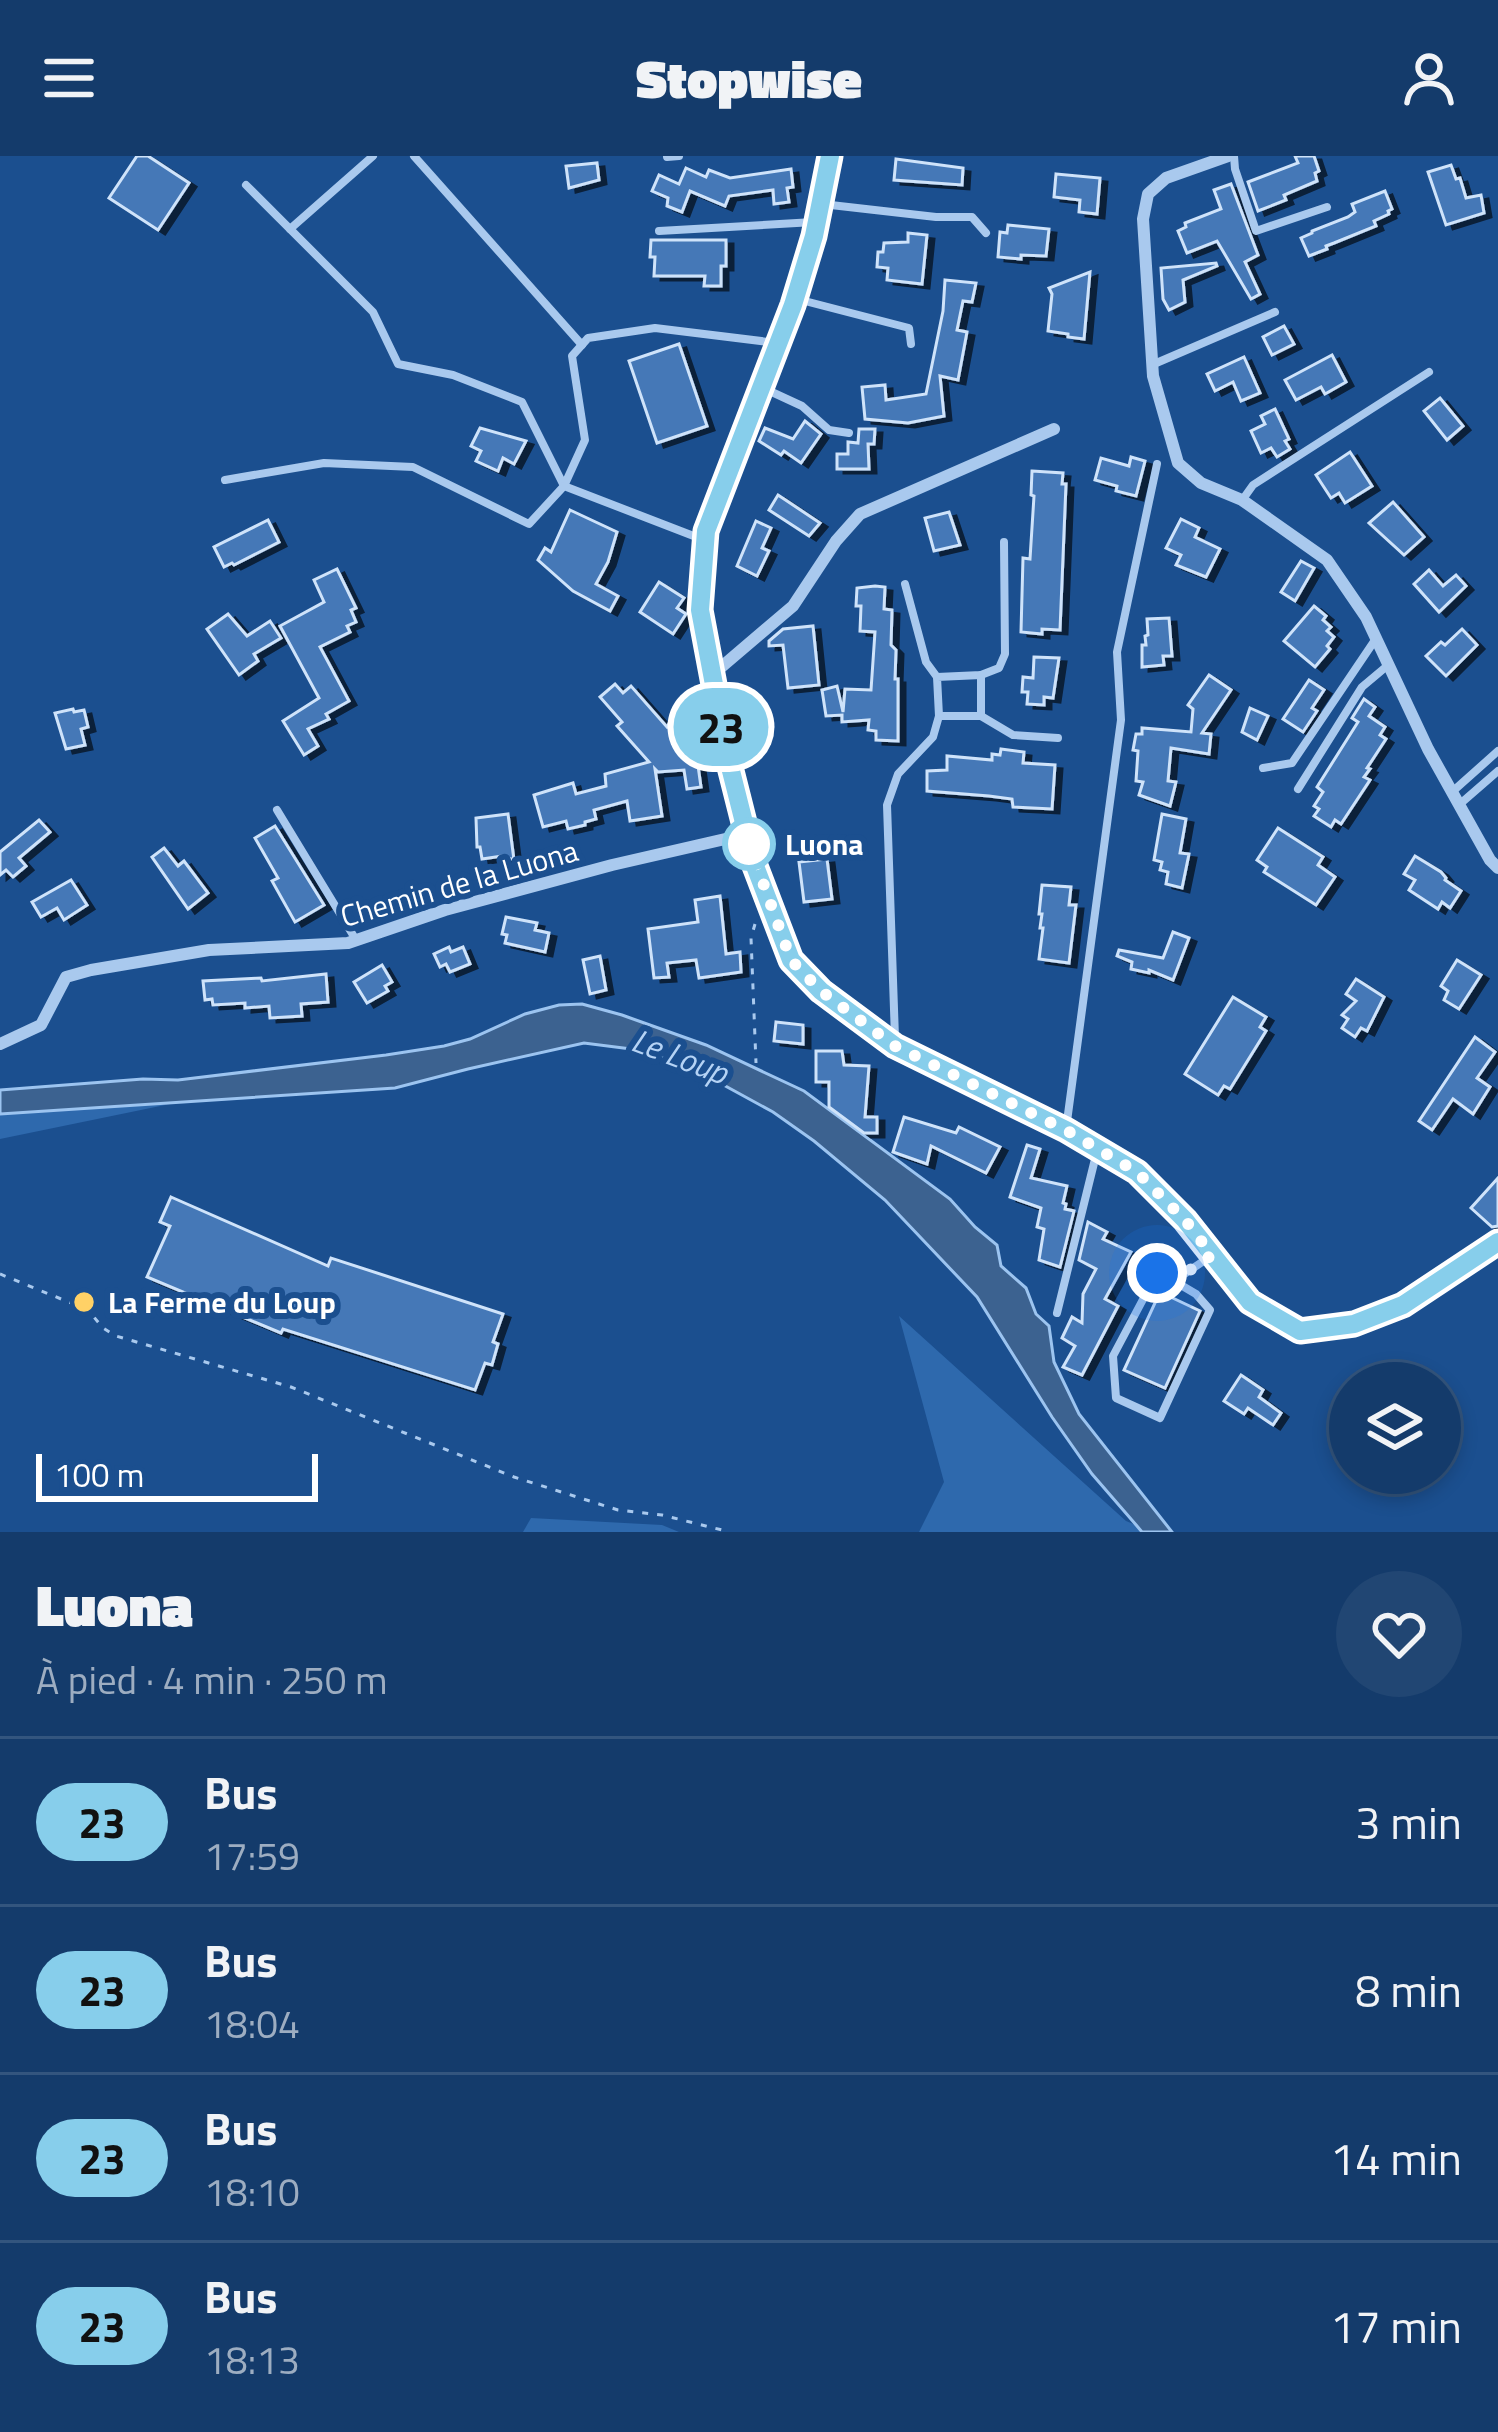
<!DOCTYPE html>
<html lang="fr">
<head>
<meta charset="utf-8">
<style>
	body { margin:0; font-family:"Titillium Web",sans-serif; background:#214673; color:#f1f3f6; height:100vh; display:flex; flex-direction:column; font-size:45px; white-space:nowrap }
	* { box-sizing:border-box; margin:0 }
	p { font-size:39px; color:#9dadc1 }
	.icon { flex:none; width:66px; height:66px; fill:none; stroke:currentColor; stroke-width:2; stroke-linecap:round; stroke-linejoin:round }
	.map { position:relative; height:1376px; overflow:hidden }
	.panel { display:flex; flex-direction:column; background:#143b6b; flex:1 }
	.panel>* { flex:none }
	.badge { padding:0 24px; border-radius:39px; font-size:42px; line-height:78px }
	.fabs { position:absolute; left:1329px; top:1206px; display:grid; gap:24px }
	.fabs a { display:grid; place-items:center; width:132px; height:132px; border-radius:50%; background:#143b6b; box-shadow:0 6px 18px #0003,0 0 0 3px #33557e; font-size:60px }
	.scale { position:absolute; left:36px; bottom:30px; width:282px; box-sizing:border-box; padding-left:12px; border:6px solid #fff; border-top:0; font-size:33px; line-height:42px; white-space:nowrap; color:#fff; -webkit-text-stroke:9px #1b4f8f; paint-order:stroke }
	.you { position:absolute; width:60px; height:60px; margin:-30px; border:9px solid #fff; border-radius:50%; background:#1a73e8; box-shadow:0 0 0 18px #1a73e833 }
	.map>.badge { position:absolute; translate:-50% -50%; box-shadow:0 0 0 6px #fff }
	.round { display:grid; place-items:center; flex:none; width:126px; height:126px; border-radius:63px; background:#214673 }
	.headline { display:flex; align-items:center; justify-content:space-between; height:204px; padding:0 36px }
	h1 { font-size:57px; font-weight:800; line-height:90px }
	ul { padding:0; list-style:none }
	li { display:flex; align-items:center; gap:36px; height:168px; padding:0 36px; border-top:3px solid #33557e }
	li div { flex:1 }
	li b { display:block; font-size:45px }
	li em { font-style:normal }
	li .badge { min-width:132px; font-weight:700; text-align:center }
	header { display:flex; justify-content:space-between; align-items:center; height:156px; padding:0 36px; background:#143b6b; font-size:54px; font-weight:800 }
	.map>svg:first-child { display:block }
	.green { fill:#2e69ad }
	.water { fill:#3c6290; stroke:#9cc4f0; stroke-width:3 }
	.building { fill:#4478b7; stroke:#cfe3fa; stroke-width:3; filter:url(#shadow) }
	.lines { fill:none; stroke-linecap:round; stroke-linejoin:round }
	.path { stroke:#a9c9ee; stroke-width:3; stroke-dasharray:6 9; stroke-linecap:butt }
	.lane { stroke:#a9c9ee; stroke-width:8 }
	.street { stroke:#a9c9ee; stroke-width:12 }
	.secondary { stroke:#d6e6fa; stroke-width:21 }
	.line-casing { stroke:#fff; stroke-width:27 }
	.line { stroke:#87ceeb; stroke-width:18 }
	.walk { stroke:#fff; stroke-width:12; stroke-dasharray:0 21.6 }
	.stop-dot { fill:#fff; stroke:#87ceeb; stroke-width:6 }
	.poi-dot { fill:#ffd166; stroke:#1b4f8f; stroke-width:4.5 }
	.labels { text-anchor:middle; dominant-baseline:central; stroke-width:12; stroke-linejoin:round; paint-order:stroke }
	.stop-label { font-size:30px; font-weight:bold; fill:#fff; stroke:#1b4f8f; text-anchor:start }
	.street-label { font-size:30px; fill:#fff; stroke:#1b4f8f }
	.poi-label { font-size:30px; font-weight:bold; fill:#fff; stroke:#1b4f8f; text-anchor:start }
	.water-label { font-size:33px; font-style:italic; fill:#b5d3f5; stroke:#1b4f8f }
</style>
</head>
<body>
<header><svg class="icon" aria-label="menu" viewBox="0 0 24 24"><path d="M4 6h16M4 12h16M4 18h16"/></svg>Stopwise<svg class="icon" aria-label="person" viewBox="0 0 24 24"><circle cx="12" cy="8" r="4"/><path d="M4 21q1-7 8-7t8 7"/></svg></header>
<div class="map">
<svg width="1498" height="1376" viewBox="0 0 1498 1376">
	<defs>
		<filter id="shadow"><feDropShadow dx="7" dy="4" stdDeviation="0" flood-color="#0009"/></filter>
	</defs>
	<rect width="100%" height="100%" fill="#1b4f8f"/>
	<!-- green -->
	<g class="green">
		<path d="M170 948 0 983V958Z"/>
		<path d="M899 1160 1126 1365 1153 1376H919L944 1326Z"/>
		<path d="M531 1362 662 1369 679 1376H523Z"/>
	</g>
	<!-- water -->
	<path class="water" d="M582 848 622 859 706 889 804 935 950 1043 975 1071 997 1089 1001 1110 1026 1132 1036 1158 1049 1170 1054 1206 1079 1258 1172 1376H1142L1137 1370 1092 1318 1052 1261 977 1141 885 1044 814 985 773 956 685 908 639 894 584 887 468 913 395 932 0 958V934L143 923 178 924 386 899 444 890 470 883 525 858 559 849Z"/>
	<!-- building -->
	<g class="building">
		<path d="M137 0H148L189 27 158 74 109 42Z"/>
		<path d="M1295 0H1314L1319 15 1315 17 1317 25 1284 39 1286 44 1258 55 1248 26 1298 7Z"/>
		<path d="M896 3 963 12 962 29 894 24Z"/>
		<path d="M597 7 599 24 569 32 566 10Z"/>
		<path d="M1451 9 1456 23 1460 22 1466 42 1481 39 1484 57 1446 69 1428 16Z"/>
		<path d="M686 12 706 21 709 14 730 22 791 13 793 31 787 32 789 46 774 48 773 34 729 40 725 50 690 35 682 56 667 50 668 42 652 35 659 19 679 28Z"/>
		<path d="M1056 18 1100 22 1097 58 1079 56 1080 44 1054 41Z"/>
		<path d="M1231 28 1258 99 1245 106 1260 138 1251 143 1217 85 1187 97 1178 75 1186 71 1185 67 1221 53 1214 34Z"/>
		<path d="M1385 35 1392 53 1388 55 1389 58 1374 65 1376 70 1334 87 1326 90 1327 93 1309 100 1301 82 1312 77V75L1348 61 1355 56 1352 48Z"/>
		<path d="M1008 69 1049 73 1046 100 1021 99V103L998 101 1000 76 1007 77Z"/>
		<path d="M908 77 927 79 922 128 887 124 888 112 877 111 878 96H883L884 87 908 86Z"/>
		<path d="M651 84H726V110H721V130H704L705 120H654L655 101H650Z"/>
		<path d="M1216 107 1217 110 1183 124 1185 146 1169 154 1163 143 1161 112Z"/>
		<path d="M1090 116 1084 183 1068 181V178L1048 175 1052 138 1049 132Z"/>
		<path d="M945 124 976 127 972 146 963 145 957 174 967 176 958 224 940 220 944 260 908 267 865 263 862 231 885 229 886 244 926 238 943 155Z"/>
		<path d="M1284 170 1294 188 1272 199 1263 181Z"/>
		<path d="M679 188 707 270 657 287 629 205Z"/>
		<path d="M1332 199 1346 226 1325 238 1321 231 1296 244 1285 224Z"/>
		<path d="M1244 201 1260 237 1241 245 1233 226 1215 235 1207 218Z"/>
		<path d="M1440 242 1463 270 1447 284 1424 255Z"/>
		<path d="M1275 253 1289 283 1285 285 1290 293 1277 301 1271 292 1261 297 1251 275 1265 268 1261 260Z"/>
		<path d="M805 265 821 278 801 307 784 295 781 299 759 285 765 272 793 283Z"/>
		<path d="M480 272 526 285 514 308 503 302 498 315 476 305 481 295 471 290Z"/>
		<path d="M859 273H875L874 288H868L869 313H837V298H848V286L858 287Z"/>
		<path d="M1350 296 1372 330 1345 347 1339 337 1331 342 1316 319Z"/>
		<path d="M1131 301 1145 305 1136 340 1116 335 1117 330 1095 324 1101 302 1129 310Z"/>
		<path d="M1032 315 1063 317 1062 328H1066L1060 474 1042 473V478L1021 476 1023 402 1030 403 1034 340 1031 339Z"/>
		<path d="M778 339 820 367 809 380 769 354Z"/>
		<path d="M1393 346 1424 381 1404 399 1369 367Z"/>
		<path d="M570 354 617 376 608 406 596 428 618 440 610 455 573 435 538 404 545 392 551 396Z"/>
		<path d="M949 356 960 389 934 395 925 362Z"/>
		<path d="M1181 363 1199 372 1195 381 1220 393 1206 421 1176 409 1181 399 1166 392Z"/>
		<path d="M268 364 279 386 234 409 232 407 224 411 214 391Z"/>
		<path d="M756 365 771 372 762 392 769 395 757 420 737 410Z"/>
		<path d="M1301 405 1314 412 1295 445 1281 436Z"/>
		<path d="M337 413 356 452 351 454 356 466 347 470 350 476 320 491 349 545 326 558 329 563 308 573 318 590 304 599 283 565 319 542 280 470 324 446 314 424Z"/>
		<path d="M1429 414 1443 430 1456 419 1466 430 1439 456 1414 428Z"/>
		<path d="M659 426 684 442 677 452 686 458 673 478 640 456Z"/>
		<path d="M875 430 885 431 884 453 892 454 891 489 896 494 895 523H898V585L876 584V575L868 574 869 564 842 566V559L826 560 822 534 837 530 843 556 845 533 871 534 875 476 860 475 861 450H856L857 432Z"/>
		<path d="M1314 450 1326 460 1323 464 1331 471 1327 475 1334 481 1327 490 1330 493 1315 511 1284 485Z"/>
		<path d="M228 458 247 480 270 465 281 482 254 498 258 505 239 519 207 473Z"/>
		<path d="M1169 462 1172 500H1163L1164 509 1142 511V489H1146L1145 480 1148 479 1147 463Z"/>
		<path d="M813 470 819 529 788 532 783 489 769 490V485L783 473Z"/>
		<path d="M1462 473 1477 489 1446 520 1426 500 1441 486 1445 489Z"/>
		<path d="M1034 501 1059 502 1053 542 1044 541V549L1027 548 1028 536H1022L1023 521 1033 522Z"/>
		<path d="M1209 519 1231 534 1202 577 1211 578 1209 598 1171 592 1168 625 1176 626 1170 650 1139 639 1143 626 1136 625 1138 595 1133 594 1136 578H1142V572L1191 576 1193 553 1188 549Z"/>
		<path d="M1309 524 1324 534 1312 552 1317 555 1303 576 1283 563Z"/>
		<path d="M615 528 623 537 631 530 667 571 673 561 693 574 701 631 687 633 684 614 658 616 655 613 662 660 630 665 627 645 594 654 596 663 585 666V669L568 673 566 665 543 671 534 639 573 627 576 638 606 630 605 618 649 606 617 570 622 566 600 541Z"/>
		<path d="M1364 543 1375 551 1369 560 1385 571 1380 579 1386 583 1367 612 1370 613 1364 621 1370 624 1341 668 1335 664 1331 671 1314 660 1319 653 1314 650 1323 636 1317 631 1358 566 1352 562Z"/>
		<path d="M1250 552 1268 560 1257 584 1242 576Z"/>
		<path d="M73 553 74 556 84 554 88 571 81 573 85 589 66 593 55 557Z"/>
		<path d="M1001 593 1024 596 1023 607 1055 609 1052 653 1013 651 1012 643 989 640 927 635V615L947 614V600L992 604V598L1000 599Z"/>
		<path d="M508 658 514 704 502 700 482 703 480 691H477L476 662Z"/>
		<path d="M1162 658 1186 663 1180 697 1189 698 1182 732 1166 728 1168 716 1160 714 1162 706 1154 704Z"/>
		<path d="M39 664 50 676 19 702 26 710 13 721 6 714 0 719V696Z"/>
		<path d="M275 670 324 749 295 766 272 725 278 722 255 682Z"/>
		<path d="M1278 672 1323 701 1318 709 1335 721 1316 749 1264 716 1267 711 1257 704Z"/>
		<path d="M164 692 178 710 184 705 208 737 188 753 152 701Z"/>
		<path d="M1415 700 1441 716 1446 722 1445 724 1461 735 1450 752 1442 746 1438 753 1409 734 1415 724 1404 718Z"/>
		<path d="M827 703 832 743 804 746 799 706Z"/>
		<path d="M71 724 87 749 64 764 57 752 41 761 32 746Z"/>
		<path d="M1042 729 1071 731 1069 749H1076L1069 807 1039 803 1043 772H1040L1042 758H1039Z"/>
		<path d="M720 740 726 798 740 796 741 816 699 822 696 804 667 807 669 821 654 822 648 773 698 766 695 744Z"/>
		<path d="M506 761 537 767 535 774 549 777 545 796 505 787 507 779 502 778Z"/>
		<path d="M1173 776 1189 782 1173 824 1149 814V817L1131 813 1132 806 1117 800 1119 794 1163 802Z"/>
		<path d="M449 791 451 796 463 791 470 808 450 816 446 808 440 811 434 798Z"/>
		<path d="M600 800 606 834 590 838 583 804Z"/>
		<path d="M1457 804 1481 819 1459 853 1444 844 1448 835 1441 830Z"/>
		<path d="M382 809 392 826 385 830 388 835 367 847 354 826Z"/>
		<path d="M326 818 328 846 301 848 302 860 270 862 269 850 245 852V847L213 849 212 843 205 844 203 825 261 822 262 825Z"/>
		<path d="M1356 823 1384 841 1367 875 1361 872 1355 881 1342 872 1348 863 1342 859 1356 845 1346 838Z"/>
		<path d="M1233 841 1266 861 1260 871 1266 875 1230 933 1224 930 1218 939 1185 918Z"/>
		<path d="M776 866 803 869V888L774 885Z"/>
		<path d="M1475 881 1495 896 1477 922 1490 931 1473 958 1453 943 1432 974 1419 965Z"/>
		<path d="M816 895H842L844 909 869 910 865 961H877V977H864L829 951V926H816Z"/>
		<path d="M904 961 956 977 959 971 1000 991 986 1017 931 990 927 1008 893 996Z"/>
		<path d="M1027 989 1040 993 1031 1022 1067 1030 1063 1047 1066 1048 1065 1053 1074 1055 1060 1111 1039 1104 1044 1073 1037 1071 1041 1052 1010 1041Z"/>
		<path d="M1498 1022V1070L1492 1071 1471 1052Z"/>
		<path d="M171 1041 328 1110 331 1102 503 1158 493 1186 498 1188 492 1209 485 1207 475 1234 283 1173 281 1177 147 1121 170 1070 160 1066Z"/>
		<path d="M1088 1066 1107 1076 1103 1083 1131 1096 1105 1143 1118 1150 1082 1219 1063 1211 1075 1190 1062 1182 1072 1161 1082 1167 1083 1138 1096 1113 1079 1104Z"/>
		<path d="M1160 1136 1200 1155 1165 1232 1124 1214Z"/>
		<path d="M1241 1219 1263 1234 1259 1241 1281 1257 1273 1269 1248 1252 1244 1258 1224 1245Z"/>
	</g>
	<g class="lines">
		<!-- path -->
		<g class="path">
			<path d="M755 768 751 782 756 907"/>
			<path d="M0 1118 88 1154 103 1172 116 1180 291 1231 514 1321 618 1354 662 1359 730 1376"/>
		</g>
		<!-- lane -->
		<g class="lane">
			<path d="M414 0 582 189"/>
			<path d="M1234 0 1235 13 1256 75 1327 51"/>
			<path d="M667 1 679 0"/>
			<path d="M246 29 373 156 398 208 453 219 522 246 564 330 585 284 572 200 588 182 655 172 777 187"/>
			<path d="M822 48 936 61H972L986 77"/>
			<path d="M290 73 373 0"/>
			<path d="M659 75 814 66"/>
			<path d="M797 143 909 172 911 188"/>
			<path d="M1154 208 1275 156"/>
			<path d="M763 232 802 250 829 274 849 277"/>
			<path d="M225 324 324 307 413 311 529 368 564 330 704 384"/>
			<path d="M1243 343 1253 329 1429 216"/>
			<path d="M905 428 926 506 937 521"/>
			<path d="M981 519V560L1013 579 1058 582"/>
			<path d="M939 560H981"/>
			<path d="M1263 612 1292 607 1375 484"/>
			<path d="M1298 633 1362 531 1387 510"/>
			<path d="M1452 636 1498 595"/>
			<path d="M1460 648 1498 615"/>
			<path d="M277 654 356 784"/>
			<path d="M895 882 887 649 898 618 933 581 939 560 937 521 981 519 999 512 1005 498 1004 386"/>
			<path d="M1066 973 1121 564 1117 496 1157 308"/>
			<path d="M1174 1125 1196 1138 1210 1154 1160 1262 1116 1242 1113 1200 1157 1117 1174 1125 1211 1100"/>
			<path d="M1057 1157 1097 995"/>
		</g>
		<!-- street -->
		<g class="street">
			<path d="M1228 0 1166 22 1148 38 1143 63 1153 220 1178 307 1201 327 1242 344 1327 404 1366 461 1428 593 1490 704 1498 712"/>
			<path d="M712 519 793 450 836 385 860 358 1054 273"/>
			<path d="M0 888 41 869 66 821 91 814 209 794 348 787 445 754 612 709 747 678"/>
		</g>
		<!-- secondary -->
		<path class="secondary" d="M830 0 813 80 793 149 706 375 700 454 727 603 755 710 791 804 821 835 895 889 1066 974 1137 1016 1185 1064 1250 1146 1300 1175 1354 1168 1403 1149 1498 1085"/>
	</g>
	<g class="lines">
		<defs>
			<path id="line" d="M830 0 814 80 793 149 706 375 700 454 728 603 755 710 791 804 821 835 895 890 1066 974 1137 1016 1185 1064 1250 1146 1300 1175 1354 1168 1403 1149 1498 1086"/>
		</defs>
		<!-- line casing -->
		<use href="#line" class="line-casing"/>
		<!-- line -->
		<use href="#line" class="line"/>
		<!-- walk -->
		<path class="walk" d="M749 688 791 804 821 835 895 890 1066 974 1137 1016 1185 1064 1212 1099 1174 1125 1157 1117"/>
	</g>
	<!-- markers -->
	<circle class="stop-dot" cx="749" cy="688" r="24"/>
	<circle class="poi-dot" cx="84" cy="1146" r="12"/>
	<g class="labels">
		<!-- stop labels -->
		<g class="stop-label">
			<text x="785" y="688">Luona</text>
		</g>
		<!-- street labels -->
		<g class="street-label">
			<text transform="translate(459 727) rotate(-16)">Chemin de la Luona</text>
		</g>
		<!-- poi labels -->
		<g class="poi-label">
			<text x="108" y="1146">La Ferme du Loup</text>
		</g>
		<!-- water labels -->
		<g class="water-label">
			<text transform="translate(680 900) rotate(21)">Le Loup</text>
		</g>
	</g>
</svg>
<div class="fabs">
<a><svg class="icon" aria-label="layers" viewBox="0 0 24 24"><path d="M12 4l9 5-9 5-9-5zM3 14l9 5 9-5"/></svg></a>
</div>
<div class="scale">100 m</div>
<div class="you" style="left:1157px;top:1117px"></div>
<b class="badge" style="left:721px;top:571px;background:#87ceeb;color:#111">23</b>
</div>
<section class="panel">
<div class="headline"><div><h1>Luona</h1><p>À pied · 4 min · 250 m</p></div><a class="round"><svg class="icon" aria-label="heart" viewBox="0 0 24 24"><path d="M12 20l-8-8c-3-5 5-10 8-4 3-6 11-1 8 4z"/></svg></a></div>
<ul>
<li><span class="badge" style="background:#87ceeb;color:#111">23</span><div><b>Bus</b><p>17:59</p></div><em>3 min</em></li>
<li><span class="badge" style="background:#87ceeb;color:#111">23</span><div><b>Bus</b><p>18:04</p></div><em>8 min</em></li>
<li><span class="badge" style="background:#87ceeb;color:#111">23</span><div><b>Bus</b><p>18:10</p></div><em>14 min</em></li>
<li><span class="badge" style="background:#87ceeb;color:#111">23</span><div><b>Bus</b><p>18:13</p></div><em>17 min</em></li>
</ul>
</section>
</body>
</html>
